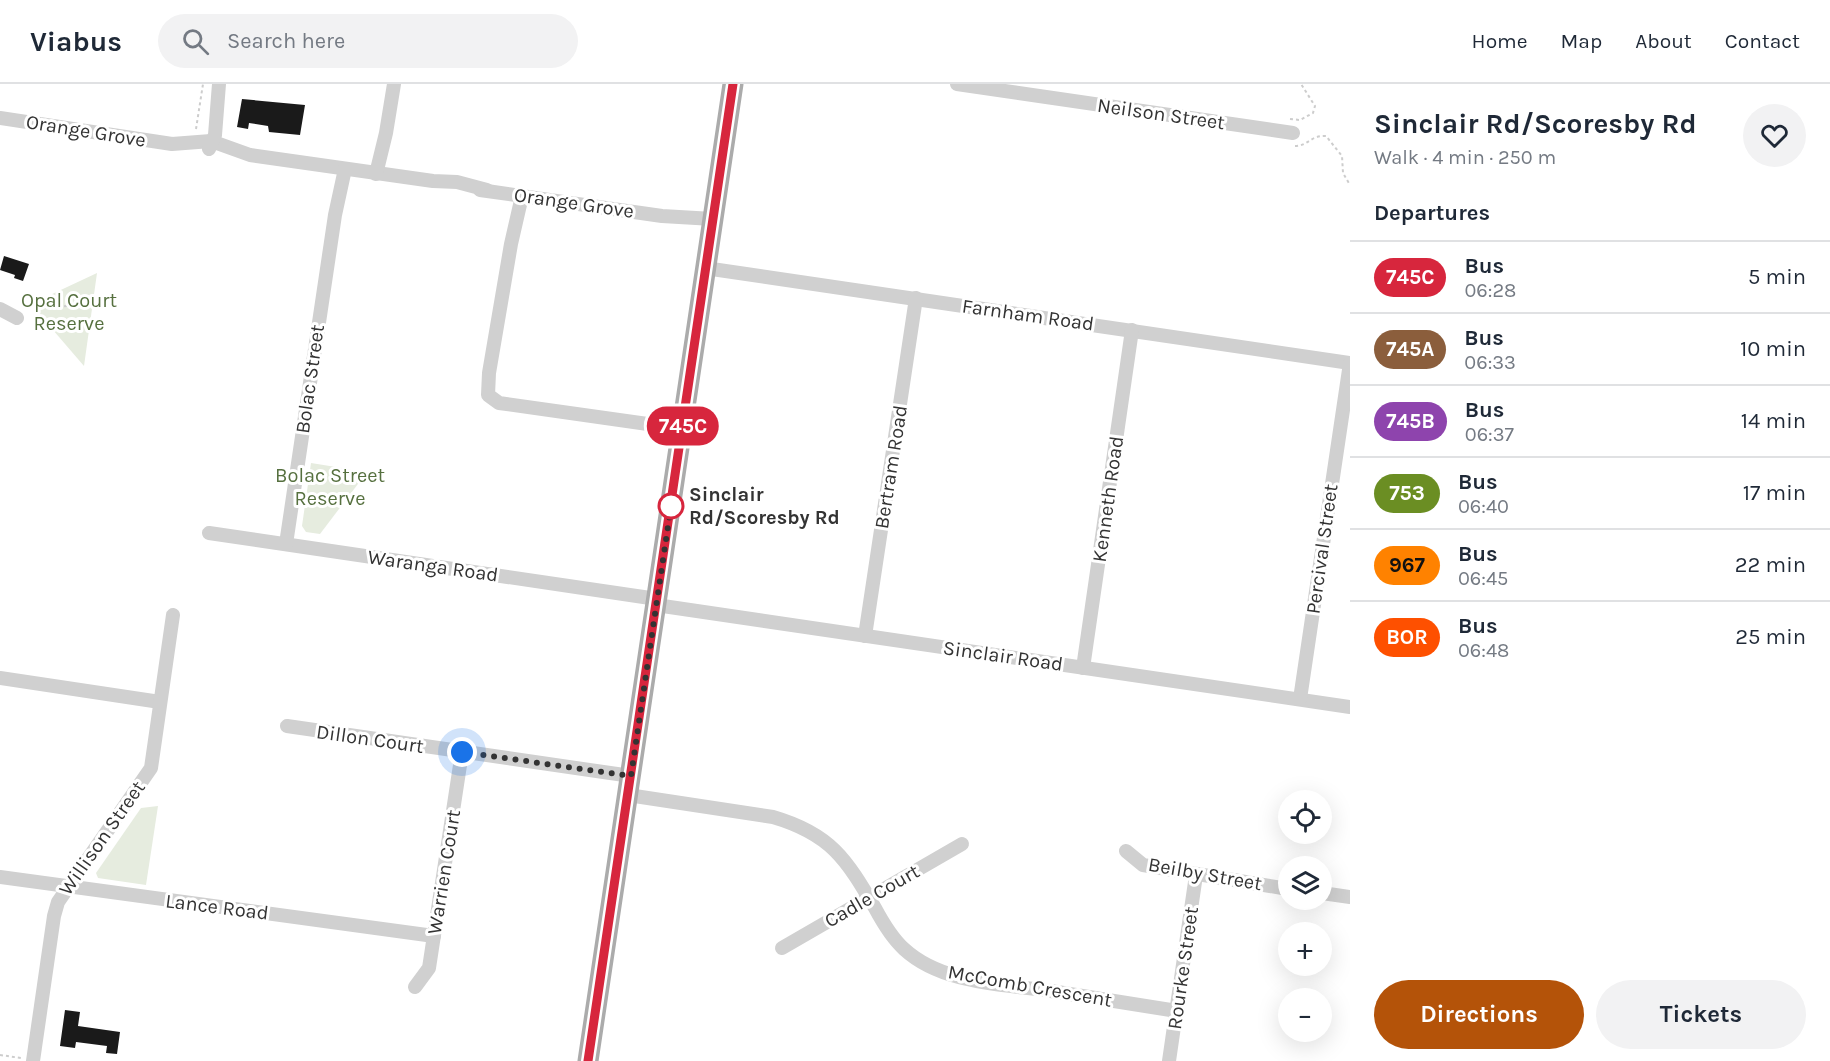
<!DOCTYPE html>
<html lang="en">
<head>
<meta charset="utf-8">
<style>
	body { margin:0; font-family:Karla,sans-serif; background:#f2f2f3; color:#1f2937; height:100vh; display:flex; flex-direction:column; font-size:22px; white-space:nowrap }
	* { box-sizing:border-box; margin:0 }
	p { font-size:20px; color:#747a83 }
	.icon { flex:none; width:33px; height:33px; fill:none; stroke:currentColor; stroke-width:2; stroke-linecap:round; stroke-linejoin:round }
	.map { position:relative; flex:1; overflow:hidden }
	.details { display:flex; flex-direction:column; background:#fff; width:480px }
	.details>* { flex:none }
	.badge { padding:0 12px; border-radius:20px; font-size:21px; line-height:39px }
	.buttons { position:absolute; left:1278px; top:706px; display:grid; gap:12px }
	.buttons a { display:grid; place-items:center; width:54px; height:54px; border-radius:50%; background:#fff; box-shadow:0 6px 24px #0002; font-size:30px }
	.you { position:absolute; width:30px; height:30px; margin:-15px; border:4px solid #fff; border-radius:50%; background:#1a73e8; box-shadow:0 0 0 9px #1a73e833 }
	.map>.badge { position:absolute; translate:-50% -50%; box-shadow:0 0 0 3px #fff }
	h2 { padding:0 24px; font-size:22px; line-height:54px }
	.round { display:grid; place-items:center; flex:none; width:63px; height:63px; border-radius:32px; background:#f2f2f3 }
	.overview { display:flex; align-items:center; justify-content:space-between; height:102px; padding:0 24px }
	h1 { font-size:28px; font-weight:700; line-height:45px }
	.action { display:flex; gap:12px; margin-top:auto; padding:12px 24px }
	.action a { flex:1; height:69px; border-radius:36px; background:#b45309; color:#fff; font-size:24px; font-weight:700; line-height:69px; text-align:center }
	.action a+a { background:#f2f2f3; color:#1f2937 }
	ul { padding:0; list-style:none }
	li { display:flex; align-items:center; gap:18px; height:72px; padding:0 24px; border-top:2px solid #e0e1e3 }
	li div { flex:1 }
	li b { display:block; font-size:22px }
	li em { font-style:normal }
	li .badge { min-width:66px; font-weight:700; text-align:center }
	header { display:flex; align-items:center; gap:36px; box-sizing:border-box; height:84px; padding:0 30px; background:#fff; border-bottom:2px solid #e0e1e3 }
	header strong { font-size:28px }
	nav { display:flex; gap:33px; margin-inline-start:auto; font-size:21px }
	.search { width:420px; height:54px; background:#f2f2f3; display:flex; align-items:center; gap:15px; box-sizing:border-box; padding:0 21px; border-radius:33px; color:#747a83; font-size:22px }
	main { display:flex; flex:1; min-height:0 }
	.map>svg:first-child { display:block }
	.green { fill:#e6ecdf }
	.building { fill:#1a1a1a }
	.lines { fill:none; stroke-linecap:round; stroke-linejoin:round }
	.path { stroke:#cdcdcd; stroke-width:2; stroke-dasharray:3 3; stroke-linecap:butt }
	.minor { stroke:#d0d0d0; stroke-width:14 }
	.primary { stroke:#ababab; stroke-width:21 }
	.line-casing { stroke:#fff; stroke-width:14 }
	.line { stroke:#d7263d; stroke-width:9 }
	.walk { stroke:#333; stroke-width:6; stroke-dasharray:0 10.8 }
	.stop-dot { fill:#fff; stroke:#d7263d; stroke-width:3 }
	.labels { text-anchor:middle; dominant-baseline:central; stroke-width:6; stroke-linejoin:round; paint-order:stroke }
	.street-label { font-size:20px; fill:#333; stroke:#fff }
	.park-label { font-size:20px; fill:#56703f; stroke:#fff }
	.stop-label { font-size:20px; font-weight:bold; fill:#333; stroke:#fff; text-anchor:start }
</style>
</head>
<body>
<header>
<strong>Viabus</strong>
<div class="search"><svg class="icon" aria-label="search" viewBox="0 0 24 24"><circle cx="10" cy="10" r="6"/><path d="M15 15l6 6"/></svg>Search here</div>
<nav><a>Home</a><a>Map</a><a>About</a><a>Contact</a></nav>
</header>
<main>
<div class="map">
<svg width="1350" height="977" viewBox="0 0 1350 977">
	<rect width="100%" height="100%" fill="#fff"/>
	<!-- green -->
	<g class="green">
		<path d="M97 189 84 282 53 246 36 241 37 226 33 219Z"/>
		<path d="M311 379 367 388 320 450 306 448 302 442Z"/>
		<path d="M158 722 146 801 98 794 96 789 141 724Z"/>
	</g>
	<!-- building -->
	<g class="building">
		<path d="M242 15 305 21 300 51 269 48 268 42 249 39 248 45 237 43Z"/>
		<path d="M4 172 29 180 23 197 14 194 15 191 0 186Z"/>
		<path d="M65 926 80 928 78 942 120 948 117 970 106 969 107 962 76 958 75 964 60 962Z"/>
	</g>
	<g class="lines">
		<!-- path -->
		<g class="path">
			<path d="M1290 35 1300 36 1313 29 1315 22 1301 0"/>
			<path d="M196 45 203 0"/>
			<path d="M1295 62C1308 62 1311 51 1326 52L1342 72 1343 89 1350 101"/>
			<path d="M34 224 99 220"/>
			<path d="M0 971 21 974"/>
		</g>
		<!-- minor -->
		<g class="minor">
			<path d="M957 0 1293 49"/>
			<path d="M0 34 172 60 211 57 250 71 433 97 457 98 487 106"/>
			<path d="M209 65 215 51 219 0"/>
			<path d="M376 90 386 49 394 0"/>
			<path d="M480 106 662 132 713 135"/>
			<path d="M522 112 511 160 489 289 488 311 499 319 683 345"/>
			<path d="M705 184 1350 279"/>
			<path d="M0 225 17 234"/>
			<path d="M209 449 657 515"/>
			<path d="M286 460 335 131 345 85"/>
			<path d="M656 521 1350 623"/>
			<path d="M865 552 916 214"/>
			<path d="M1083 584 1132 246"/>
			<path d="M0 594 160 618"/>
			<path d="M1300 615 1350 279"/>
			<path d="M287 642 631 692"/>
			<path d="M628 711 773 733C831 750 846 775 875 824 883 839 892 854 904 865 942 900 1003 900 1051 907 1093 914 1135 920 1177 927"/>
			<path d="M1126 767 1143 781 1288 805"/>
			<path d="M0 793 434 852"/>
			<path d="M1322 809 1350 813"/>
			<path d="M782 864 962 760"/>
			<path d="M415 903 429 884 462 668"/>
			<path d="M33 977 54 832 58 818 151 684 173 531"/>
			<path d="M1169 977 1196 791"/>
		</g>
		<!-- primary -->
		<path class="primary" d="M588 977 733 0"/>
	</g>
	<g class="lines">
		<defs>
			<path id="line" d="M588 977 733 0"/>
		</defs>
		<!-- line casing -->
		<use href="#line" class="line-casing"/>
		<!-- line -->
		<use href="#line" class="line"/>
		<!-- walk -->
		<path class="walk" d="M462 668 631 692 671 422"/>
	</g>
	<!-- markers -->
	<circle class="stop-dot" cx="671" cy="422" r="12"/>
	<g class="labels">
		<!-- street labels -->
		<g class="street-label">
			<text transform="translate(1161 30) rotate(8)">Neilson Street</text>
			<text transform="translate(86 47) rotate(9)">Orange Grove</text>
			<text transform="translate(574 119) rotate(8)">Orange Grove</text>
			<text transform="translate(1028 231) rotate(8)">Farnham Road</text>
			<text transform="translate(310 295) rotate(-82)">Bolac Street</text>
			<text transform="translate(891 383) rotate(-81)">Bertram Road</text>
			<text transform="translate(1108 415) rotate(-82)">Kenneth Road</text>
			<text transform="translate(1322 465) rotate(-82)">Percival Street</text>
			<text transform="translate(433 482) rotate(8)">Waranga Road</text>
			<text transform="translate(1003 572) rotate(8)">Sinclair Road</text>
			<text transform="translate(370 655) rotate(8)">Dillon Court</text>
			<text transform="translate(102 754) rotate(-55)">Willison Street</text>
			<text transform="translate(444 788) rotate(-81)">Warrien Court</text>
			<text transform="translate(1205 790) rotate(10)">Beilby Street</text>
			<text transform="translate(872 812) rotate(-30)">Cadle Court</text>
			<text transform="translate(217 823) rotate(7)">Lance Road</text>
			<text transform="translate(1183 884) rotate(-82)">Rourke Street</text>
			<text transform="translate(1030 902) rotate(10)">McComb Crescent</text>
		</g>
		<!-- park labels -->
		<g class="park-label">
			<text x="69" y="216">Opal Court<tspan x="69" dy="23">Reserve</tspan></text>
			<text x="330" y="391">Bolac Street<tspan x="330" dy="23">Reserve</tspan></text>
		</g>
		<!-- stop labels -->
		<g class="stop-label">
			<text x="689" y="410">Sinclair<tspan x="689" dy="23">Rd/Scoresby Rd</tspan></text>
		</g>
	</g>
</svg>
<div class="buttons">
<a><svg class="icon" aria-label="locate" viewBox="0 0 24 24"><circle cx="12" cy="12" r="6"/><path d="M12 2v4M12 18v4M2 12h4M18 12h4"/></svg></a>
<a><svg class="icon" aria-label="layers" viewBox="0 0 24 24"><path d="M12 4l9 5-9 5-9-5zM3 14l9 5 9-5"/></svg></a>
<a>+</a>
<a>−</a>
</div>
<div class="you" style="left:462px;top:668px"></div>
<b class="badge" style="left:683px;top:342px;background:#d7263d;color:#fff">745C</b>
</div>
<section class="details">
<div class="overview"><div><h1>Sinclair Rd/Scoresby Rd</h1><p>Walk · 4 min · 250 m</p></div><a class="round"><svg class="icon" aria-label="heart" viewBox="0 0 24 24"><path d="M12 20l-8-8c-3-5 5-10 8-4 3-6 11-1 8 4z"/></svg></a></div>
<h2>Departures</h2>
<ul>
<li><span class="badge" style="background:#d7263d;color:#fff">745C</span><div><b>Bus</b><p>06:28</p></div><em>5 min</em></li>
<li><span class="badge" style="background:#8b5e3c;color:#fff">745A</span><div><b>Bus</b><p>06:33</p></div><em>10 min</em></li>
<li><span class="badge" style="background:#8e44ad;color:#fff">745B</span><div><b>Bus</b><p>06:37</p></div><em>14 min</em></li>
<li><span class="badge" style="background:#6b8e23;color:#fff">753</span><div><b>Bus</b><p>06:40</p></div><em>17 min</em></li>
<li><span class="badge" style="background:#ff8200;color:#111">967</span><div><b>Bus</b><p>06:45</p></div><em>22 min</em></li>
<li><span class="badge" style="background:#fe5000;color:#fff">BOR</span><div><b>Bus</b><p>06:48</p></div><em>25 min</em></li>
</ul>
<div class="action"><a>Directions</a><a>Tickets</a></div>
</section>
</main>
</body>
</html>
